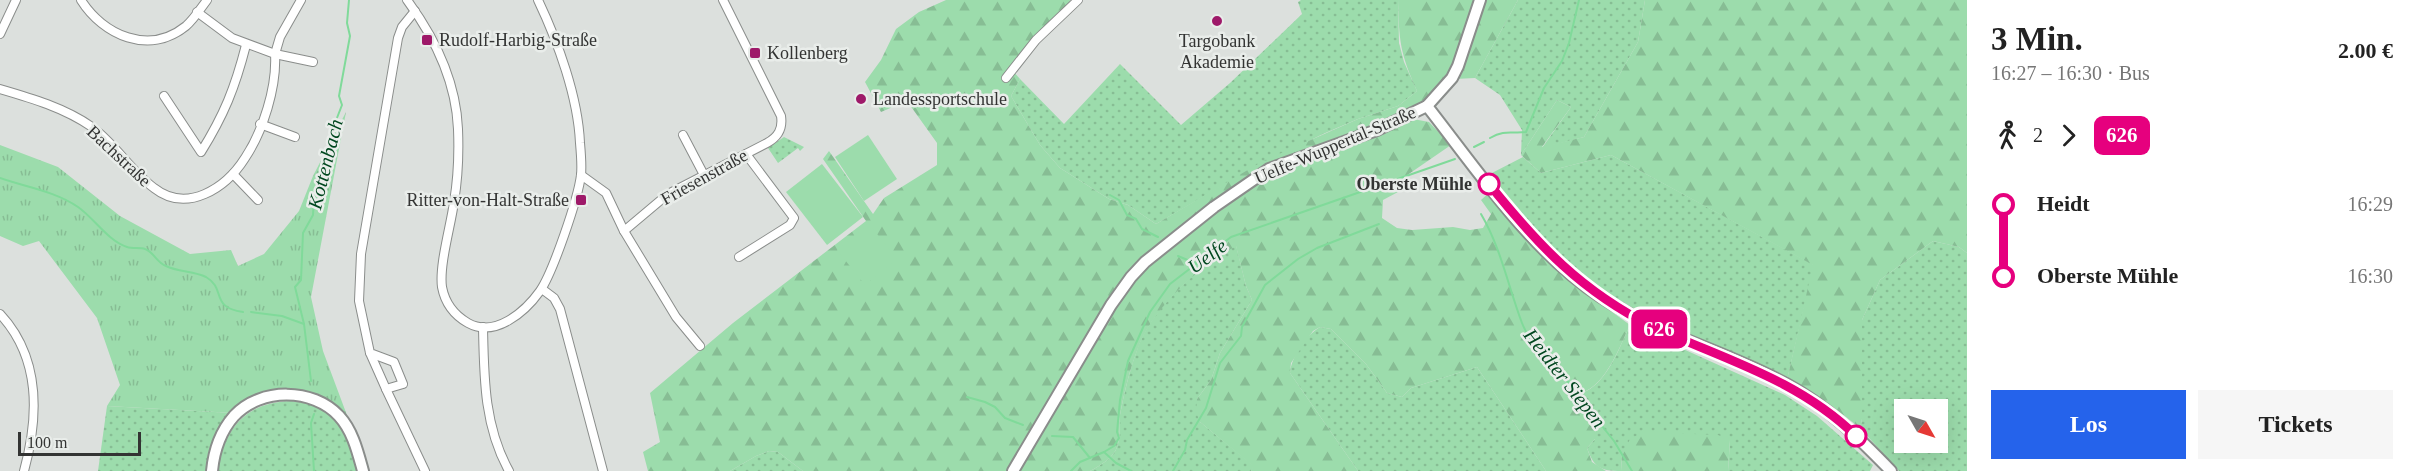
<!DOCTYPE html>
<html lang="de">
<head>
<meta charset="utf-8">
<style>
	body { margin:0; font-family:"Times New Roman",serif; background:#f6f6f6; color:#222; height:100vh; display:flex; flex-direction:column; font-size:22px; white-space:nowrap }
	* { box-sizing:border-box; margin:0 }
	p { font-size:20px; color:#767676 }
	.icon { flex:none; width:33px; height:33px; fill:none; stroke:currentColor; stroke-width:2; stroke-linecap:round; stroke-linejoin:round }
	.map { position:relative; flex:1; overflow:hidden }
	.panel { display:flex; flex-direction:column; background:#fff; width:450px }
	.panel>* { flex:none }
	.badge { padding:0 12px; border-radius:9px; font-size:21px; line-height:39px }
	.needle { width:39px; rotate:129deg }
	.controls { position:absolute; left:1894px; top:399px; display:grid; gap:12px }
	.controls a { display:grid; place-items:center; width:54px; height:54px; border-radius:0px; background:#fff; box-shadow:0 6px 24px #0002; font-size:30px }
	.scale { position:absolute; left:18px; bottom:15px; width:123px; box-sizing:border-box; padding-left:6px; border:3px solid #333433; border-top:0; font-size:16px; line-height:21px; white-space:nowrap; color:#333433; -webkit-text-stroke:4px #e9edea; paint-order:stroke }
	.map>.badge { position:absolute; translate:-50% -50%; box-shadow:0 0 0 3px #fff }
	.legs { display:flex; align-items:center; gap:9px; height:66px; padding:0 24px; font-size:20px }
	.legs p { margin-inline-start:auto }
	.summary { display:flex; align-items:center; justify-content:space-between; height:102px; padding:0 24px }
	h1 { font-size:33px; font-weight:800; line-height:45px }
	.cta { display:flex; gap:12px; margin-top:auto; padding:12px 24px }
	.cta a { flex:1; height:69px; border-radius:0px; background:#2563eb; color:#fff; font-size:24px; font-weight:800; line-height:69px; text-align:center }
	.cta a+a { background:#f6f6f6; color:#222 }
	ul { padding:0 24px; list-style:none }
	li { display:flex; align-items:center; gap:21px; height:72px; font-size:22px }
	li i { display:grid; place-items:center; width:9px; height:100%; margin:0 8px; background:currentColor }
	li i::after { content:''; width:15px; height:15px; margin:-8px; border:4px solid; border-radius:50%; background:#fff }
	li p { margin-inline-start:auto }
	li:first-child i { background:linear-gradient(#0000 50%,currentColor 0) }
	li:last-child i { background:linear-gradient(currentColor 50%,#0000 0) }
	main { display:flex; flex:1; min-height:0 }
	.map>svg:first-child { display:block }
	.grass { fill:url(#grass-dots); fill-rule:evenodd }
	.forest { fill:url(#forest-firs) }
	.park { fill:url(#park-tufts) }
	.pitch { fill:#9cdcac }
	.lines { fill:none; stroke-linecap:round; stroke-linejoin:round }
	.stream { stroke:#80da9a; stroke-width:2 }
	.street-casing { stroke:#8a8d8b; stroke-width:10 }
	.secondary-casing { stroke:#8a8d8b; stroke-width:14 }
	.street { stroke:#fff; stroke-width:8 }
	.secondary { stroke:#fff; stroke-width:10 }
	.line-1-casing { stroke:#fff; stroke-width:14 }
	.line-1 { stroke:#e6007e; stroke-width:9 }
	.poi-dot { fill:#9e1969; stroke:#e9edea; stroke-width:2 }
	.stop-1-dot { fill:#fff; stroke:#e6007e; stroke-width:3 }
	.labels { text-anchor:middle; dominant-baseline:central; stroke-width:5; stroke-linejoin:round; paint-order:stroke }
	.poi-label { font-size:18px; fill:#333433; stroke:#e9edea; text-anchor:start }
	.street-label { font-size:18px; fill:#333433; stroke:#e9edea }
	.stop-label { font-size:18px; font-weight:bold; fill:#333433; stroke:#e9edea; text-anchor:end }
	.water-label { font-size:20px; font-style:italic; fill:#00471f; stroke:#e9edea }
</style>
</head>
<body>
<main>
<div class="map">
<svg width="1967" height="471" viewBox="0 0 1967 471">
	<defs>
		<pattern id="grass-dots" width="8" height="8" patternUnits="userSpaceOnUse" patternTransform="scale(1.5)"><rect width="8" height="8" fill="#9cdcac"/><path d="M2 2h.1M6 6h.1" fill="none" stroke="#87bd94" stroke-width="1.8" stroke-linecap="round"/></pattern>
		<pattern id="forest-firs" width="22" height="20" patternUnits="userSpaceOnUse" patternTransform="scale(1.5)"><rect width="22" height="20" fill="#9cdcac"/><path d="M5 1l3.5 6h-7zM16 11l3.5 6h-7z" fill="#87bd94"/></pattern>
		<pattern id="park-tufts" width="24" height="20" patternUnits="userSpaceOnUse" patternTransform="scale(1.5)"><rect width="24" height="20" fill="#9cdcac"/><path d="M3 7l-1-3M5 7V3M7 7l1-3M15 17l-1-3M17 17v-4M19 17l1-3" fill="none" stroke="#87bd94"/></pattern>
	</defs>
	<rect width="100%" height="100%" fill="#dce0dd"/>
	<!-- grass -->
	<g class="grass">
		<path d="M1301 0H1398L1399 43 1404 62 1417 91 1398 106 1358 119 1323 134 1248 171 1156 224 1128 205 1109 199 1060 168 1040 145 1011 96 1020 79 1064 124 1120 64 1181 125 1230 83 1302 14 1298 2Z"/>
		<path d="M1518 0H1645L1638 42 1584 137 1542 148 1571 107 1557 100 1521 155 1522 130 1500 95 1475 78Z"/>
		<path d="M784 137 804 147 800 151 798 148 778 163 768 148Z"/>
		<path d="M1611 155 1814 265 1787 380 1634 313 1605 295 1551 250 1488 175 1523 157 1541 173Z"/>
		<path d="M1933 241 1959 247 1967 253V471H1899L1860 428 1862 419V320L1880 280ZM1905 410H1938V442H1905Z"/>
		<path d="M1236 245 1246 286 1252 300 1220 353 1211 380 1197 399 1200 422 1254 466 1251 471H1090C1100 466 1114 457 1117 447 1121 437 1119 425 1120 415 1124 392 1130 369 1138 347 1153 307 1199 266 1236 245Z"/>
		<path d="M1630 325 1785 395 1817 416 1873 465 1870 471H1728L1730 440 1622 456 1621 471C1601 471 1594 468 1587 448L1595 439 1585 418 1582 393C1607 384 1619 348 1630 325Z"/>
		<path d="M1320 327 1331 329 1366 364 1387 393 1402 397 1411 388 1477 367 1546 471H1358L1290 373C1291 358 1306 335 1320 327Z"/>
		<path d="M290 401C311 402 335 412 346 431 353 443 356 458 360 471H217C225 428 245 403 290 401Z"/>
		<path d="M107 406 233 413 209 471H98Z"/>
		<path d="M769 451 778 452 803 471H730L756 456Z"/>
	</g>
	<!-- forest -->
	<g class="forest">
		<path d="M946 0H1070L1069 9 1012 70 1020 79 1011 96 1040 145 1060 168 1109 199 1128 205 1156 224 1263 161 1358 119 1398 106 1417 91C1400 53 1399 41 1398 0H1476L1461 48 1447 78 1433 95 1401 116 1267 166 1184 224 1142 263 1010 471H803L778 452 769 451 756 456 730 471H648L643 452 660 442 650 393 733 323 866 221 823 159 829 151 873 214 884 198 937 165V143L907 101 881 112 865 82 881 60 896 29 919 12Z"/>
		<path d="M1484 0H1518L1475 78 1455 79Z"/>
		<path d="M1645 0H1967V253L1959 247 1933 241 1880 280 1862 320V419L1860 428 1833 407 1787 380 1813 265 1611 155 1541 173 1521 155 1557 100 1571 107 1542 147 1584 137 1638 42Z"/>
		<path d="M1413 119 1429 122 1451 145 1403 178 1398 192 1383 200 1382 218 1397 228 1412 230 1453 227 1470 230 1483 228 1491 214 1481 200 1490 192 1537 245 1585 292 1630 325C1619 348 1607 383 1582 393L1585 417 1596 423 1595 439 1587 448 1592 462 1606 471H1546L1477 367 1411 388 1402 397 1387 393 1366 364 1331 329 1320 327 1313 331 1291 363 1290 373 1358 471H1251L1253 466 1200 422 1196 412 1197 399 1211 380 1220 353 1252 300 1246 286 1236 246C1199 266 1153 308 1138 348 1130 369 1124 392 1120 415 1119 425 1121 437 1117 447 1114 457 1100 466 1090 471H1016L1113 306 1137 274 1161 251 1271 171Z"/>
		<path d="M1644 432 1718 435 1730 440 1728 471H1621L1622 456 1630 439Z"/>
	</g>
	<!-- park -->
	<path class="park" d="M346 112 311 297 323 351 348 418 337 408 294 393 233 413 107 406 120 385 97 318 39 241 23 246 0 236V145L58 167 120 216 190 254 231 250 238 266 264 254 299 211 313 176Z"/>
	<!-- pitch -->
	<g class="pitch">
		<path d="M868 135 897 179 864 201 835 157Z"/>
		<path d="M822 164 863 217 827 245 786 192Z"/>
		<path d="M869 224 897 259 865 285 837 250Z"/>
	</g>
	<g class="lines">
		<!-- stream -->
		<g class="stream">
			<path d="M1490 138C1505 129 1512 134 1526 132L1544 88 1562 61 1569 43 1579 0"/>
			<path d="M1474 147 1484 142"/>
			<path d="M0 178C25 187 55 191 78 207 94 218 108 241 127 247 133 249 140 247 145 249 153 251 157 263 166 266 178 272 194 271 206 277 227 289 209 307 243 312"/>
			<path d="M1110 195 1119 200 1127 215 1136 219 1142 229 1158 237"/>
			<path d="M1481 214C1501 248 1508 286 1522 323 1532 349 1556 368 1574 388L1578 396 1614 441 1632 471"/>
			<path d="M1178 256 1197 264"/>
			<path d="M251 312 282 316 304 324 311 381"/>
			<path d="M304 324 295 287 301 280 303 233 313 215 314 198 334 145 335 123 342 105 339 96 350 36 347 23 349 0"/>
			<path d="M967 397 985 402 995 407 1005 418 1023 425"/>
			<path d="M314 414 311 423 314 471"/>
			<path d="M1052 436 1073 437 1090 458"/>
			<path d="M1071 471 1080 462 1104 452"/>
			<path d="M1131 471 1116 463 1104 452 1114 446 1119 438 1117 432 1120 400 1128 361 1150 312 1170 284 1231 237 1455 159"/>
			<path d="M1173 471 1185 450 1187 440 1206 408 1220 363 1241 336 1242 327 1265 285 1298 259 1317 248 1379 224"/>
		</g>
		<defs>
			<g id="street">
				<path d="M81 0C103 35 149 56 186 26 194 19 201 8 207 0"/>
				<path d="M301 0 280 37 275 54 313 62"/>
				<path d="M407 0C435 38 456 81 458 129 459 153 458 178 454 202 451 225 439 265 442 287 445 303 454 315 468 323 495 338 525 312 540 291 553 272 578 199 581 175 582 165 581 154 580 143 578 97 558 42 538 0"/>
				<path d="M415 11 402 27 398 38 361 254 359 301 370 353 394 362 403 384 386 389 425 471"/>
				<path d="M0 34 16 0"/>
				<path d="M1006 78 1036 40 1078 0"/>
				<path d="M0 89C31 98 65 108 92 127 116 145 131 171 154 188 187 214 226 188 245 158 263 131 277 87 275 54L232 38 197 12"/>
				<path d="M164 96 201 152C224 115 235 88 246 45"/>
				<path d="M260 124 295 137"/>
				<path d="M683 135 704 175"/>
				<path d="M233 174 258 200"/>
				<path d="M581 175 606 193 624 231 668 194 767 143C778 137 783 129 781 116L723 0"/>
				<path d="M624 231 676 317 700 346"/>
				<path d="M739 257 790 225 794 218 746 154"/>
				<path d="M542 289 554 298 560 309 603 471"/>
				<path d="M0 314C41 358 39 416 24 471"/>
				<path d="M483 327C484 377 484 426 509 471"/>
				<path d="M370 353 386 389"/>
			</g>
			<g id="secondary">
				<path d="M1427 106C1478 171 1531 251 1601 297 1658 335 1726 351 1786 384 1827 406 1859 438 1891 471"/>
				<path d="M212 471C214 450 220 432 234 416 261 387 313 388 339 416 353 431 358 453 363 471"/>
				<path d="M1013 471 1111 305 1131 277 1145 262 1214 207 1269 169 1377 130 1427 106 1452 78 1458 66 1480 0"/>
			</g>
		</defs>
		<!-- street casing -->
		<use href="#street" class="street-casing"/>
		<!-- secondary casing -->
		<use href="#secondary" class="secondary-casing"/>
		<!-- street -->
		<use href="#street" class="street"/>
		<!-- secondary -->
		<use href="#secondary" class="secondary"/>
	</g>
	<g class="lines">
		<defs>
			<path id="line-1" d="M1489 184C1539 246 1581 291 1653 327 1724 359 1799 380 1856 436"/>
		</defs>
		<!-- line-1 casing -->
		<use href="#line-1" class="line-1-casing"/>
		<!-- line-1 -->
		<use href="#line-1" class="line-1"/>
	</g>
	<!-- markers -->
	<g class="poi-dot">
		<circle cx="1217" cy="21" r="6"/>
		<rect x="421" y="34" width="12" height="12" rx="3"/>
		<rect x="749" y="47" width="12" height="12" rx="3"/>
		<circle cx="861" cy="99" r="6"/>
		<rect x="575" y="194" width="12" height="12" rx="3"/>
	</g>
	<g class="stop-1-dot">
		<circle cx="1489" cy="184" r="10"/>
		<circle cx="1856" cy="436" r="10"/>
	</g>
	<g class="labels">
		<!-- poi labels -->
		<g class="poi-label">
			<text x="439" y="40">Rudolf-Harbig-Straße</text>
			<text x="1217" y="41" text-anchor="middle">Targobank<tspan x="1217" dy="21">Akademie</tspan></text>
			<text x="767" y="53">Kollenberg</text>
			<text x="873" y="99">Landessportschule</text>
			<text x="569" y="200" text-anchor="end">Ritter-von-Halt-Straße</text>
		</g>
		<!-- street labels -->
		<g class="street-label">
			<text transform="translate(1335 145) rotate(-23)">Uelfe-Wuppertal-Straße</text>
			<text transform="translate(119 156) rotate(43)">Bachstraße</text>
			<text transform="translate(704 177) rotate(-29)">Friesenstraße</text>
		</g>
		<!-- stop labels -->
		<g class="stop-label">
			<text x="1472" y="184">Oberste Mühle</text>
		</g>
		<!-- water labels -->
		<g class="water-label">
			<text transform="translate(325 164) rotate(-76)">Kottenbach</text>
			<text transform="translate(1207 256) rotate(-37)">Uelfe</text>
			<text transform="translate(1565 378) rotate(52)">Heidter Siepen</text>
		</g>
	</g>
</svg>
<div class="controls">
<a><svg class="needle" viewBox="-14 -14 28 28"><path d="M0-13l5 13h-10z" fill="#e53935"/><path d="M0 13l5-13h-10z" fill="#767676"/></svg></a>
</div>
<div class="scale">100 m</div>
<b class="badge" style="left:1659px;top:329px;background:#e6007e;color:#fff">626</b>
</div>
<section class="panel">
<div class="summary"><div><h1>3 Min.</h1><p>16:27 – 16:30 · Bus</p></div><b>2.00 €</b></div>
<div class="legs"><svg class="icon" aria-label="walk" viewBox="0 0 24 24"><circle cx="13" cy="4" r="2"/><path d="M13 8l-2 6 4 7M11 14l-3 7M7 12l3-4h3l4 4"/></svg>2<svg class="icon" aria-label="forward" viewBox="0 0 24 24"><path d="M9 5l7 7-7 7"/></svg><b class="badge" style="background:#e6007e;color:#fff">626</b></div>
<ul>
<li><i style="color:#e6007e"></i><b>Heidt</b><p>16:29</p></li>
<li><i style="color:#e6007e"></i><b>Oberste Mühle</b><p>16:30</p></li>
</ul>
<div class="cta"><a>Los</a><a>Tickets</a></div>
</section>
</main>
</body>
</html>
